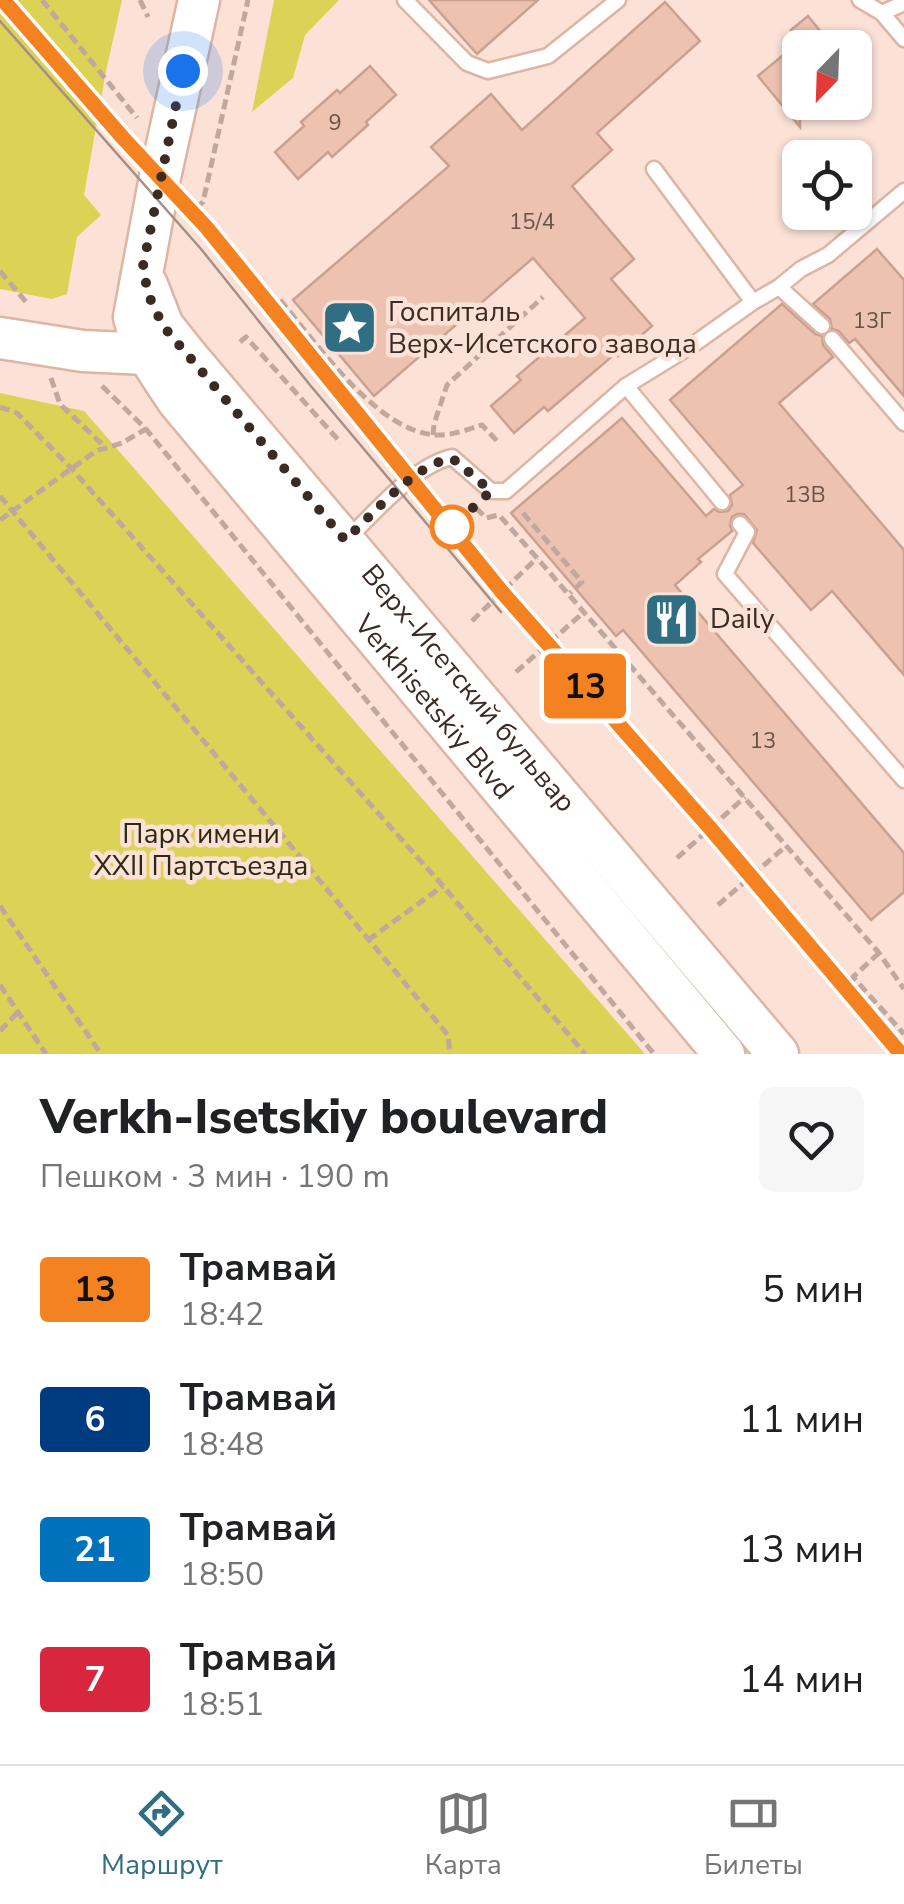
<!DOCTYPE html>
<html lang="ru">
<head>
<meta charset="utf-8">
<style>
	body { margin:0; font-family:"Nunito Sans",sans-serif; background:#f6f6f6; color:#202124; height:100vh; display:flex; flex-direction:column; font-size:38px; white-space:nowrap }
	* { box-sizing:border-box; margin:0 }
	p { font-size:32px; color:#757577 }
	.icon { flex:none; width:55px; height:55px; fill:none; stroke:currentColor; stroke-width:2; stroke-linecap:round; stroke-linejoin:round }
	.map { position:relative; height:1054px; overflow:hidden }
	.details { display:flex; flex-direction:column; background:#fff; flex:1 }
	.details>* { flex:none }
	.badge { padding:0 20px; border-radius:8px; font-size:35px; line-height:65px }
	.needle { width:65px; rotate:203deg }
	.tools { position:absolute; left:782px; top:30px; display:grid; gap:20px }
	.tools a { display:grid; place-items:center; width:90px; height:90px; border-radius:15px; background:#fff; box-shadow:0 2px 8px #0004; font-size:50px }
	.you { position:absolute; width:50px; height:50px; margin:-25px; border:8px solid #fff; border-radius:50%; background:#1a73e8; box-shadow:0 0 0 15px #1a73e833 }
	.map>.badge { position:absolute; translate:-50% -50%; box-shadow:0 0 0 5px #fff }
	.round { display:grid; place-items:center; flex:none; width:105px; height:105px; border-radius:15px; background:#f6f6f6 }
	.headline { display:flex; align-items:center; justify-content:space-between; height:170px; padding:0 40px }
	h1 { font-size:48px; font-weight:800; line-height:75px }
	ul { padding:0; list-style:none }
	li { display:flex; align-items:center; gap:30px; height:130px; padding:0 40px }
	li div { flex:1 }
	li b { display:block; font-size:38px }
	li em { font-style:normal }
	li .badge { min-width:110px; font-weight:700; text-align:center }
	.menu { display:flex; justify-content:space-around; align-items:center; height:140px; border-top:2px solid #e0e0e0; background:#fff; font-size:28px; color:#757577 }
	.menu a { display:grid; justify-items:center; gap:5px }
	.menu .active { color:#306e84 }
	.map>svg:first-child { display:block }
	.green { fill:#dcd256 }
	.building { fill:#edc2b0; stroke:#caa190; stroke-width:2.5 }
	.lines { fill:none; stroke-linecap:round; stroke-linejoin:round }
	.service-casing { stroke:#deb4a2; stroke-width:19 }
	.secondary-casing { stroke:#deb4a2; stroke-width:45 }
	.path { stroke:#bfa89e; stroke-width:5; stroke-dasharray:10 5; stroke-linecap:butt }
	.service { stroke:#fff; stroke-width:14 }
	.secondary { stroke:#fff; stroke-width:40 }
	.tram { stroke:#a58f86; stroke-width:2.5 }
	.line-casing { stroke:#fff; stroke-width:22 }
	.line { stroke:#f58220; stroke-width:15 }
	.walk { stroke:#3c2b24; stroke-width:10; stroke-dasharray:0 18 }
	.stop-dot { fill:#fff; stroke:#f58220; stroke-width:5 }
	.labels { text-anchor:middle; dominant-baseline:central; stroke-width:9; stroke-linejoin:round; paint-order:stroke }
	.number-label { font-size:22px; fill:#685147 }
	.poi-label { font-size:28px; fill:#3c2b24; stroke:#fbe1d6; text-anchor:start }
	.street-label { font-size:28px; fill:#3c2b24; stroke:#fbe1d6 }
	.park-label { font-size:28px; fill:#2c2a12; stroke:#fbe1d6 }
</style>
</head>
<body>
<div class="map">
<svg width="904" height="1054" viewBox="0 0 904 1054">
	<rect width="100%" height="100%" fill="#fbe1d6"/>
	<!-- green -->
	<g class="green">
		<path d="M0 0H122L106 71 84 195 101 215 77 237 67 294 52 299 0 289Z"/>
		<path d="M274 0H339L305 35 293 78 252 112Z"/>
		<path d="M0 393 84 411 645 1054H0Z"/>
	</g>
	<!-- building -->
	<g class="building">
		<path d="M429 0H538L477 54Z"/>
		<path d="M665 2 700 41 597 133 612 150 572 186 634 259 611 279 652 326 618 356 616 353 548 411 544 407 514 433 491 406 521 380 517 376 585 318 533 258 374 396 293 300 449 166 431 147 491 94 522 130Z"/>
		<path d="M808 16 834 48H805L800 41V127L758 76 800 41 791 30Z"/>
		<path d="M370 66 396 95 366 122 368 125 332 157 328 152 298 179 275 152 304 126 301 122 337 90 340 93Z"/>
		<path d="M877 249 904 280V396L855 339 849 343 839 331 832 329 830 319 813 304Z"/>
		<path d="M782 304 815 334 822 336 823 345 833 357 779 403 904 550V675L832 591 811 610 753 543 757 530 744 514H737L732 517 730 525 732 531 698 559 701 562 675 585 904 853V892L871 920 623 630 616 636 511 513 622 418 706 516 714 509 719 512 728 511 732 505 730 495 743 485 670 400Z"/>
	</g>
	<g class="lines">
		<defs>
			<g id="service">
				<path d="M405 0 467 63 488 71 548 56 618 0"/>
				<path d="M860 0 882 13 904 39"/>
				<path d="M882 13 904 3"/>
				<path d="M654 169 753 302"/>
				<path d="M779 287 822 326"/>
				<path d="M832 339 904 423"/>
				<path d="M626 386 722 502"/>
				<path d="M740 524 747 532 725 574 904 780"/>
				<path d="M346 540C375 513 413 466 452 457L491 491H506L626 386 694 344 753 302 779 287 801 269 828 255 904 191"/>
			</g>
			<g id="secondary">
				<path id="s1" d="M199 0 160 177 134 317C141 349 160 374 178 401L724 1054"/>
				<path id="s2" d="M147 285 163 326 186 355 778 1054"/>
				<path d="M0 338 83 351 167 355"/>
			</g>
		</defs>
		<!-- service casing -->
		<use href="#service" class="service-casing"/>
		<!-- secondary casing -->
		<use href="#secondary" class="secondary-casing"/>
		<!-- path -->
		<g class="path">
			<path d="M42 0 137 118"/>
			<path d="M140 0 148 17"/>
			<path d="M188 221 192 211 203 202 248 0"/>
			<path d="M0 271 26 302"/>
			<path d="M280 300C316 342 377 432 436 435 452 436 468 429 482 425L498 442"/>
			<path d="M240 342 246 337 341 443"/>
			<path d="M51 378 60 404 104 446"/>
			<path d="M102 386 146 429 654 1054"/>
			<path d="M0 407 17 413 71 468 443 886 585 1054"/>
			<path d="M433 435 434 424 447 385 543 297"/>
			<path d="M0 496 448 1035 450 1054"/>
			<path d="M476 508 486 518 499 515 537 558 879 953 904 989"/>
			<path d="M523 513 582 582 570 593"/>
			<path d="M0 520 96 451 122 443 146 429"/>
			<path d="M472 621 537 558"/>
			<path d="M516 672 584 612"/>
			<path d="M677 858 745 797"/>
			<path d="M718 905 786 846"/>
			<path d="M0 906 101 1054"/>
			<path d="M368 940 443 886"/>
			<path d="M879 953 853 977 904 1034"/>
			<path d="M0 985 46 1054"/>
			<path d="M0 1031 18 1012"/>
		</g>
		<!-- service -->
		<use href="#service" class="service"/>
		<!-- secondary -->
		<use href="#secondary" class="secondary"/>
		<!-- tram -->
		<g class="tram">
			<path d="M3 0 123 138 207 228 410 480 452 527 503 591 710 828 901 1054"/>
			<path d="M0 21 201 249 310 385 501 612"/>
		</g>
	</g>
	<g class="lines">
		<defs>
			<path id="line" d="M3 0 123 138 207 228 502 592 710 828 901 1054"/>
		</defs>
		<!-- line casing -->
		<use href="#line" class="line-casing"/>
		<!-- line -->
		<use href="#line" class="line"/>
		<!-- walk -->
		<path class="walk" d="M183 71 143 266 148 294 163 326 345 540C375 513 412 466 452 458L491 491 452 527"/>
	</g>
	<!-- icons -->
	<defs>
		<symbol id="sight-square" viewBox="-11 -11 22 22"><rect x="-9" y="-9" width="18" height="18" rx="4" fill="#306e84" stroke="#fbe1d6"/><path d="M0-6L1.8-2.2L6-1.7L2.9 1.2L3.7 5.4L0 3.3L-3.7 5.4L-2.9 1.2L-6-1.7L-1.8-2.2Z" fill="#fff"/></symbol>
		<symbol id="restaurant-square" viewBox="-11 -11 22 22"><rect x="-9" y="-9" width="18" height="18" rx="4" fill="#306e84" stroke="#fbe1d6"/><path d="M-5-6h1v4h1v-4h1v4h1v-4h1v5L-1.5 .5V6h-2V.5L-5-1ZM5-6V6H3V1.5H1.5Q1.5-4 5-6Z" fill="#fff"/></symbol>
	</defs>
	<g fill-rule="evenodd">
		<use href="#sight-square" x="318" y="296" width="63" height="63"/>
		<use href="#restaurant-square" x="640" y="588" width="63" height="63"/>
	</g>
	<!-- markers -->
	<circle class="stop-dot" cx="452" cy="527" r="20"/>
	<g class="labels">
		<!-- number labels -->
		<g class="number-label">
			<text x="335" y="123">9</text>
			<text x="532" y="222">15/4</text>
			<text x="872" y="321">13Г</text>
			<text x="805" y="495">13В</text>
			<text x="763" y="741">13</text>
		</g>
		<!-- poi labels -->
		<g class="poi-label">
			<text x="388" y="312">Госпиталь<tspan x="388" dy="32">Верх-Исетского завода</tspan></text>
			<text x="710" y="619">Daily</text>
		</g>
		<!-- street labels -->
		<g class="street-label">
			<text stroke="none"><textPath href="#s2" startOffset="518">Верх-Исетский бульвар</textPath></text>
			<text stroke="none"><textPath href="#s1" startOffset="818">Verkhisetskiy Blvd</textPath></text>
		</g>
		<!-- park labels -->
		<g class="park-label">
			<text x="201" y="834">Парк имени<tspan x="201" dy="32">XXII Партсъезда</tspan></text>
		</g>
	</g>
</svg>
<div class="tools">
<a><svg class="needle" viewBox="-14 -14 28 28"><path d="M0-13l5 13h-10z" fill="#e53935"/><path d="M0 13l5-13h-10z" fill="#757577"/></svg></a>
<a><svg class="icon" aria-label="locate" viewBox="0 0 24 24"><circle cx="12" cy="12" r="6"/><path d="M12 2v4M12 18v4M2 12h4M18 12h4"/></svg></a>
</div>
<div class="you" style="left:183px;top:71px"></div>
<b class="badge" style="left:585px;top:686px;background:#f58220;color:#111">13</b>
</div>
<section class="details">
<div class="headline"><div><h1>Verkh-Isetskiy boulevard</h1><p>Пешком · 3 мин · 190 m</p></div><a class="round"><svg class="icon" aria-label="heart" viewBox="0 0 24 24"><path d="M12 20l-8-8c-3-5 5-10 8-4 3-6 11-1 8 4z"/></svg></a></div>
<ul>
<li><span class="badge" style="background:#f58220;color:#111">13</span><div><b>Трамвай</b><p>18:42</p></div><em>5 мин</em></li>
<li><span class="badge" style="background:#003b80;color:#fff">6</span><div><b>Трамвай</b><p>18:48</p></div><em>11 мин</em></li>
<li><span class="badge" style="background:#0072bc;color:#fff">21</span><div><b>Трамвай</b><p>18:50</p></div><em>13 мин</em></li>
<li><span class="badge" style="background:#d7263d;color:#fff">7</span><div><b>Трамвай</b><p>18:51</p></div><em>14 мин</em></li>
</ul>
</section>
<nav class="menu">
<a class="active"><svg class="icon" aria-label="directions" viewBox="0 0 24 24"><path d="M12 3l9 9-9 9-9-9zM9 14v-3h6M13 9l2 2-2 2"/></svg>Маршрут</a>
<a><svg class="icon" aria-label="map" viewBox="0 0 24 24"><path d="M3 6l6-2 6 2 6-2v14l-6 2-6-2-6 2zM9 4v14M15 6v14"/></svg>Карта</a>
<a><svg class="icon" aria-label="tickets" viewBox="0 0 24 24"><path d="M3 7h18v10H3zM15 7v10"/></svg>Билеты</a>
</nav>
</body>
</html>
